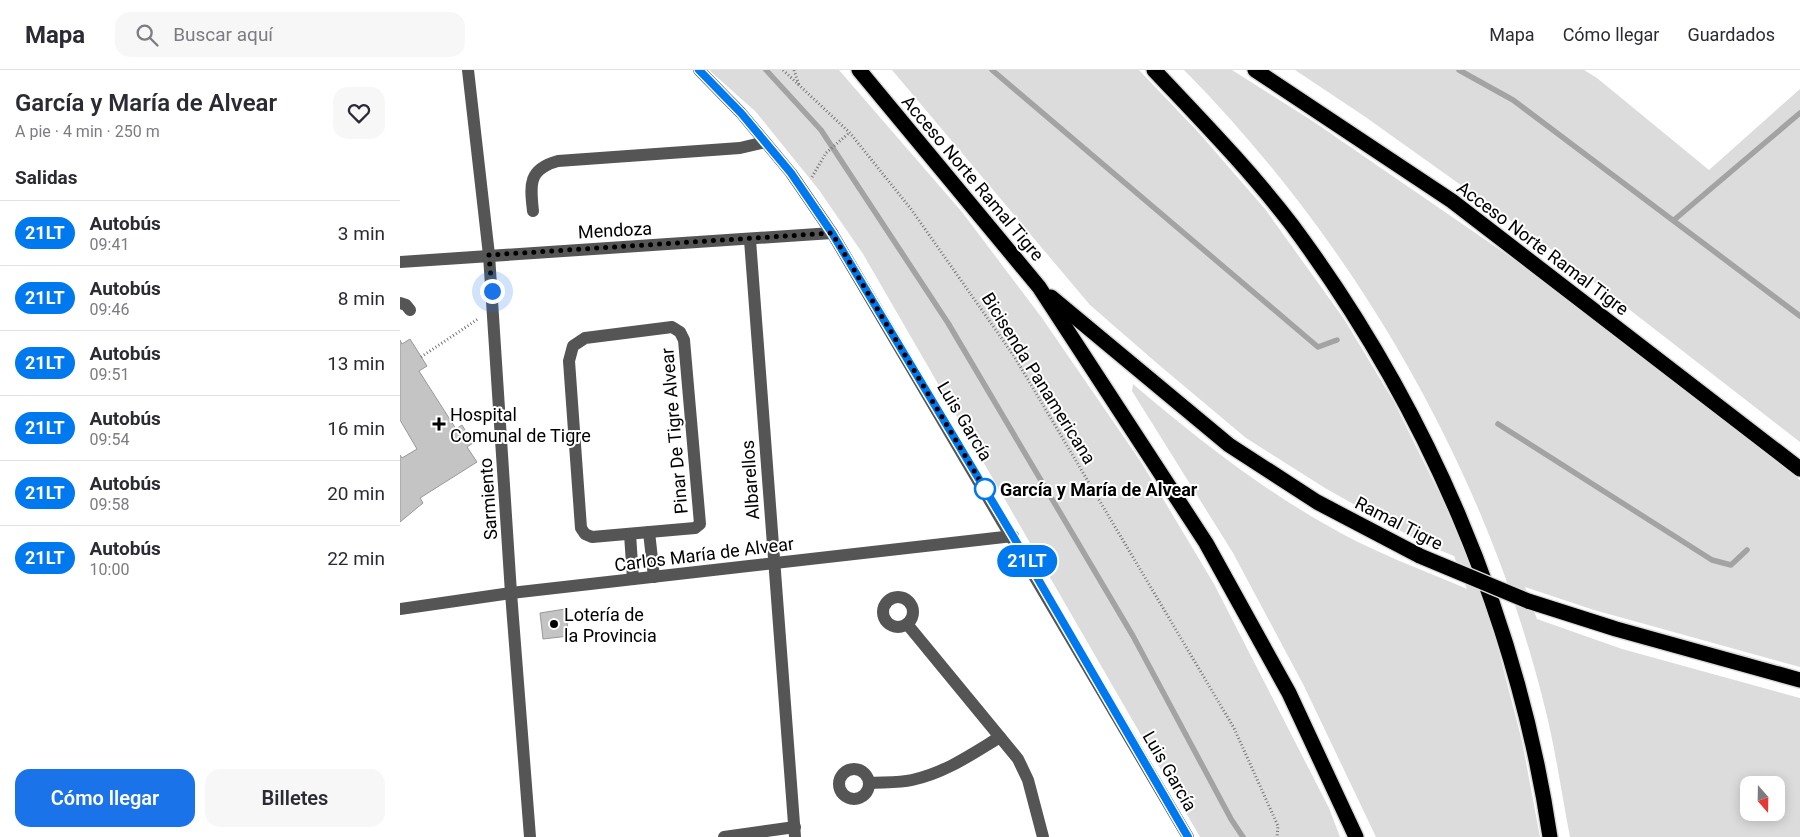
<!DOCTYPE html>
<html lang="es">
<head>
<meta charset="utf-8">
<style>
	body { margin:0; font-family:Roboto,sans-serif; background:#f7f7f7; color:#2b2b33; height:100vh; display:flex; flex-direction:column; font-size:19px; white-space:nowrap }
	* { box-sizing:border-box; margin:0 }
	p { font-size:16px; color:#7c7c81 }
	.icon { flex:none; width:28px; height:28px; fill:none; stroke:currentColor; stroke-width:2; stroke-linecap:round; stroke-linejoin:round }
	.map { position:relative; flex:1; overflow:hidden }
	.details { display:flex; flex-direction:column; background:#fff; width:400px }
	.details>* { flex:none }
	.badge { padding:0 10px; border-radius:16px; font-size:18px; line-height:32px }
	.needle { width:32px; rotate:160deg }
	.fabs { position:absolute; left:1340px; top:706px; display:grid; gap:10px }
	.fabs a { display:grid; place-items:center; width:45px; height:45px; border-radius:10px; background:#fff; box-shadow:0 2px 12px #0003; font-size:25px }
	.you { position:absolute; width:25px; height:25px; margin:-12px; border:4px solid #fff; border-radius:50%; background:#1a73e8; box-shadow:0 0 0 8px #1a73e833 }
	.map>.badge { position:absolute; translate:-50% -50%; box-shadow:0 0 0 2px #fff }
	h2 { padding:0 15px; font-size:19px; line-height:45px }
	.round { display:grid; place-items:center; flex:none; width:52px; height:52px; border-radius:15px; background:#f7f7f7 }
	.head { display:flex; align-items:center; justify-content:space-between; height:85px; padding:0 15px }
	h1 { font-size:24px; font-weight:600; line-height:38px }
	.action { display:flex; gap:10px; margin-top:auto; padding:10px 15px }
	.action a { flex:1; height:58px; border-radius:15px; background:#1a73e8; color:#fff; font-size:20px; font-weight:600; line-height:58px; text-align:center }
	.action a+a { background:#f7f7f7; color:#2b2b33 }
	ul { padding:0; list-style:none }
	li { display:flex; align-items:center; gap:15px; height:65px; padding:0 15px; border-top:1px solid #e1e1e2 }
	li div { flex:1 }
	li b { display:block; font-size:19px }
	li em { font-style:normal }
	li .badge { min-width:55px; font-weight:700; text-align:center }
	header { display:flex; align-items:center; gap:30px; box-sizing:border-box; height:70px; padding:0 25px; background:#fff; border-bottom:1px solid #e1e1e2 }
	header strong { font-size:24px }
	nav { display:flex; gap:28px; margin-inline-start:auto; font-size:18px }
	.search { width:350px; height:45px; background:#f7f7f7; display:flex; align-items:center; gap:12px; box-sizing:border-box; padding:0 18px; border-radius:15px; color:#7c7c81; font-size:19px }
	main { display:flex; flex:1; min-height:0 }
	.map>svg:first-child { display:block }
	.green { fill:#dcdcdc; fill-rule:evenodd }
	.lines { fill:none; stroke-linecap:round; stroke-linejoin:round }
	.stream { stroke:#a3a3a3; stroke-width:5.5 }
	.building { fill:#c4c4c4; stroke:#999 }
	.highway-casing { stroke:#dbdbdb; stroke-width:18 }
	.path { stroke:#777; stroke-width:3; stroke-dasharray:1 2.5; stroke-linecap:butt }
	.minor { stroke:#555; stroke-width:12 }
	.highway { stroke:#000; stroke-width:15 }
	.highway-bridge-casing { stroke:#dbdbdb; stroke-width:18; stroke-linecap:butt }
	.highway-bridge { stroke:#000; stroke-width:15 }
	.line-casing { stroke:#fff; stroke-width:11 }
	.line { stroke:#0079ef; stroke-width:8 }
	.walk { stroke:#000; stroke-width:5; stroke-dasharray:0 9 }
	.poi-dot { fill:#000; stroke:#fff; stroke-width:2 }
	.stop-dot { fill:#fff; stroke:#0079ef; stroke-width:2.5 }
	.labels { text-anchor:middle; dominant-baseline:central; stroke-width:4; stroke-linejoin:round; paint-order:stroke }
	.street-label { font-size:18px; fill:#000; stroke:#fff }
	.poi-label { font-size:18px; fill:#000; stroke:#fff; text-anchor:start }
	.stop-label { font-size:18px; font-weight:bold; fill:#000; stroke:#fff; text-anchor:start }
</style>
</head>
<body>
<header>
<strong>Mapa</strong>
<div class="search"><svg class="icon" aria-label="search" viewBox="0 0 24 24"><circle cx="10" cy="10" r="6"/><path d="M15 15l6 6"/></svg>Buscar aquí</div>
<nav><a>Mapa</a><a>Cómo llegar</a><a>Guardados</a></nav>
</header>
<main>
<section class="details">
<div class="head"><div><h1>García y María de Alvear</h1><p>A pie · 4 min · 250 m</p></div><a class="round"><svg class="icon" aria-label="heart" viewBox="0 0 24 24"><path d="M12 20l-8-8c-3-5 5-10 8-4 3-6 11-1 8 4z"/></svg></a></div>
<h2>Salidas</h2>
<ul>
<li><span class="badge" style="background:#0079ef;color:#fff">21LT</span><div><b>Autobús</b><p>09:41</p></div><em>3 min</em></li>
<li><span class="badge" style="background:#0079ef;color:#fff">21LT</span><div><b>Autobús</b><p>09:46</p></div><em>8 min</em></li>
<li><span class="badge" style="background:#0079ef;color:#fff">21LT</span><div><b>Autobús</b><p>09:51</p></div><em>13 min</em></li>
<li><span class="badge" style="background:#0079ef;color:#fff">21LT</span><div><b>Autobús</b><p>09:54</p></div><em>16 min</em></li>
<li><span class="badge" style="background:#0079ef;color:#fff">21LT</span><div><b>Autobús</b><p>09:58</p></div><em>20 min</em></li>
<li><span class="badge" style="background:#0079ef;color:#fff">21LT</span><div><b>Autobús</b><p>10:00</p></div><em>22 min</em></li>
</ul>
<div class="action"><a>Cómo llegar</a><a>Billetes</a></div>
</section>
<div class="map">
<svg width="1400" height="767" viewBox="0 0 1400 767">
	<rect width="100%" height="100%" fill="#fff"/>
	<!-- green -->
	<g class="green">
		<path d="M309 0H439L562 142 642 248 741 392 814 514 929 738 940 767H800L463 184 419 120 356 42Z"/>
		<path d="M492 0H739L799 63 865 139 944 249 994 332 1042 429 1086 532 1122 671 1140 767H976L904 616 833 483 732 321 733 314C802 373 874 429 956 471 992 489 1030 503 1067 519L1054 486 1022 473 925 418 846 368 759 295 690 235Z"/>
		<path d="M784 0H832L914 52 1122 195 1400 410V597L1194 540 1125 517 1137 549 1222 579 1400 628V767H1170C1162 726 1156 683 1146 642 1088 403 957 175 784 0ZM1349 715H1376V742H1349Z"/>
		<path d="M895 0H1184L1197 8 1309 100 1400 19V372L1163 188 964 46Z"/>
	</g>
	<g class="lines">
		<!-- stream -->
		<g class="stream">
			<path d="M366 0 421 60 548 253 733 566 831 749 843 767"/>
			<path d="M592 0 918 277 937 270"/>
			<path d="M1059 0 1113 30 1400 246"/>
			<path d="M1274 150 1400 43"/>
			<path d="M1098 354 1312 490 1331 495 1347 480"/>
		</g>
	</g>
	<!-- building -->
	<g class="building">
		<path d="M10 269 27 296 19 301 56 359 62 355 73 373 67 377 77 392 20 428 23 433 0 452V385L2 388 17 379 0 350V270L2 274Z"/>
		<path d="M165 539 169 566 143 569 140 543Z"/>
	</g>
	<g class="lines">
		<defs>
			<g id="highway">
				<path d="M459 0 639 217 806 473 889 623 956 767"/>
				<path d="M754 0C801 50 850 100 892 155 1025 334 1117 545 1150 767"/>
				<path d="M855 0 1052 131 1400 399"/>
				<path d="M651 227 829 375 917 432 1020 486"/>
				<path d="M1128 531 1216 559 1400 610"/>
			</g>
		</defs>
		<!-- highway casing -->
		<use href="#highway" class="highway-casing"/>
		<!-- path -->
		<g class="path">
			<path d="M383 0 450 63 511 139 614 286 834 658 878 756 877 767"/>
			<path d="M394 0 399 15"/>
			<path d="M412 107 426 83 449 63"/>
			<path d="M21 287 78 249"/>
		</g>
		<!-- minor -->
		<g class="minor">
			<path d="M68 0 89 185 111 523 130 767"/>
			<path d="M299 0 341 43 391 103 432 163 788 767"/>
			<path d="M133 141C130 115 128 99 158 91L340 78 365 72"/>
			<path d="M350 170 395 767"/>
			<path d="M0 192 432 163"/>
			<path d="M0 233 6 235 10 240"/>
			<path d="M272 257 280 262 284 270 300 454 295 458 192 467 185 464 181 458 169 291 173 276 185 268Z"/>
			<path d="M249 462 254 507"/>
			<path d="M230 464 233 509"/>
			<circle cx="498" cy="542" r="15"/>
			<path d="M0 539 111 523 613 466"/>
			<path d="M507 554 618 689 628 710 643 767"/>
			<circle cx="454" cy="714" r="15"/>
			<path d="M469 713C483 712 499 713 512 710 545 703 572 684 600 667"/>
			<path d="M324 767 395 757"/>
		</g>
		<!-- highway -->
		<use href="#highway" class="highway"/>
		<defs>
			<path id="highway-bridge" d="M1020 486 1128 531"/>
		</defs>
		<!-- highway-bridge casing -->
		<use href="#highway-bridge" class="highway-bridge-casing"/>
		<!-- highway-bridge -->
		<use href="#highway-bridge" class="highway-bridge"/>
	</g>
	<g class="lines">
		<defs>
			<path id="line" d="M299 0 341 43 391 103 432 163 613 466 788 767"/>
		</defs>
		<!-- line casing -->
		<use href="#line" class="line-casing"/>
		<!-- line -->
		<use href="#line" class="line"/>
		<!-- walk -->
		<path class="walk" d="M92 221 89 185 432 163 585 419"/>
	</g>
	<!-- markers -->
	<g class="poi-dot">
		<path d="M36.5 346.5h5v5h5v5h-5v5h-5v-5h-5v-5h5z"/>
		<circle cx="154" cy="554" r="5"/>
	</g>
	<circle class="stop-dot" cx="585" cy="419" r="10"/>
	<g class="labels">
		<!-- street labels -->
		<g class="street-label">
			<text transform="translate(573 108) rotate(50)">Acceso Norte Ramal Tigre</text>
			<text transform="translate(215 160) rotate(-3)">Mendoza</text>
			<text transform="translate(1143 178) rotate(37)">Acceso Norte Ramal Tigre</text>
			<text transform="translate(639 308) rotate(58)">Bicisenda Panamericana</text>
			<text transform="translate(565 351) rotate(59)">Luis García</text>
			<text transform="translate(274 361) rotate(-95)">Pinar De Tigre Alvear</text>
			<text transform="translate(350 410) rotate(-94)">Albarellos</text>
			<text transform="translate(88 429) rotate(-94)">Sarmiento</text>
			<text transform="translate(999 453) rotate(27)">Ramal Tigre</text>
			<text transform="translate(304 484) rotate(-7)">Carlos María de Alvear</text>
			<text transform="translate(770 701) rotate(60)">Luis García</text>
		</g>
		<!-- poi labels -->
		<g class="poi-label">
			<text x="50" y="344">Hospital<tspan x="50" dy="21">Comunal de Tigre</tspan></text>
			<text x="164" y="544">Lotería de<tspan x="164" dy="21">la Provincia</tspan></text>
		</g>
		<!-- stop labels -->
		<g class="stop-label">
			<text x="600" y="419">García y María de Alvear</text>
		</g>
	</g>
</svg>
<div class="fabs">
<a><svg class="needle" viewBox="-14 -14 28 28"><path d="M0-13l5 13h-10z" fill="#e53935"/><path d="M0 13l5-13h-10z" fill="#7c7c81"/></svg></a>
</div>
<div class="you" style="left:92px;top:221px"></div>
<b class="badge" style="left:627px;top:491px;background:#0079ef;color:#fff">21LT</b>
</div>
</main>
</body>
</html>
